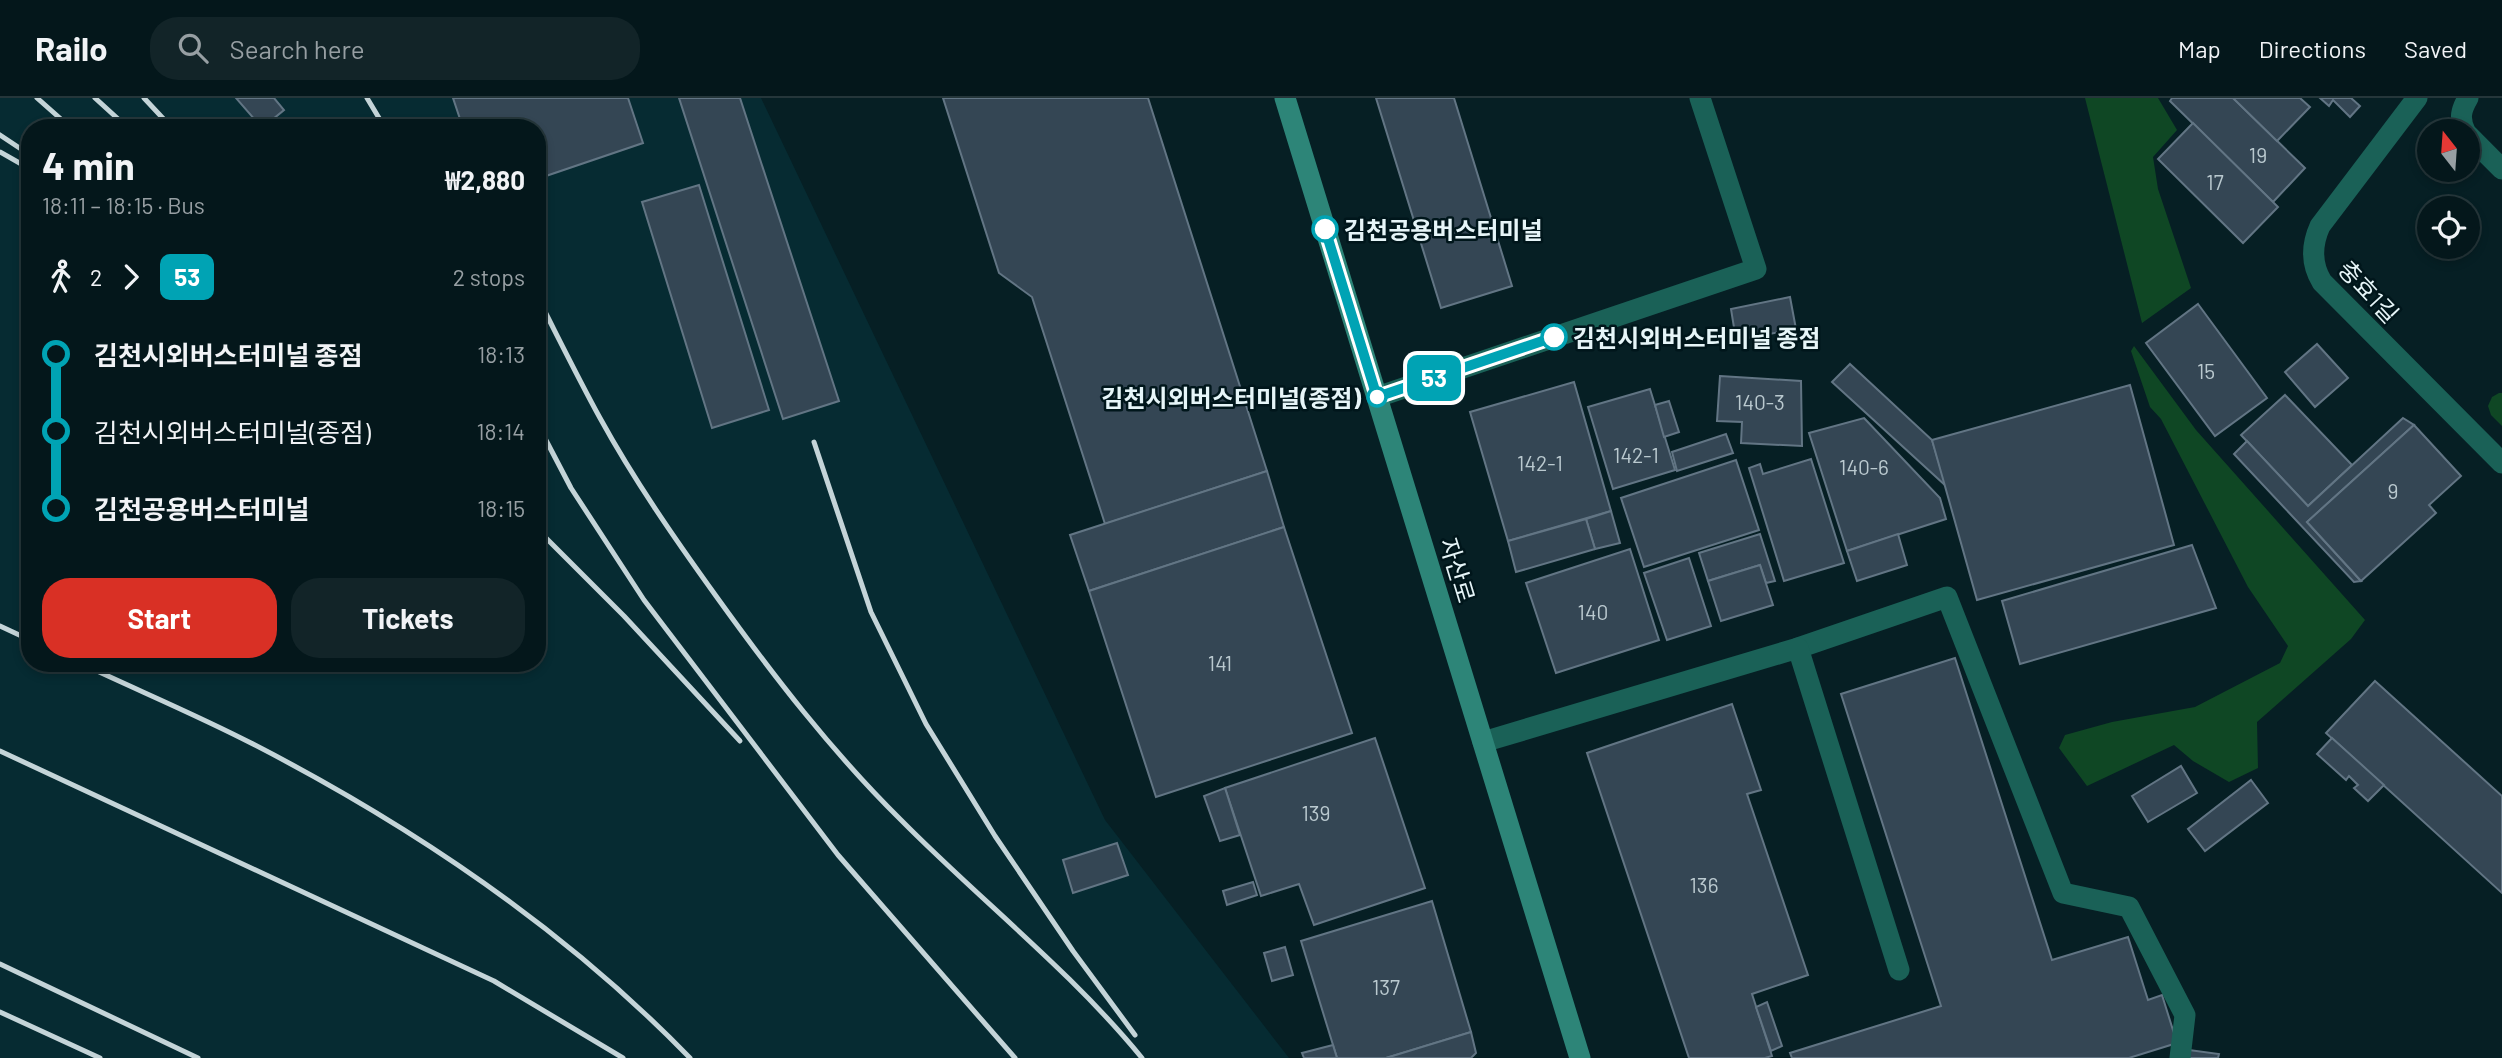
<!DOCTYPE html>
<html lang="en">
<head>
<meta charset="utf-8">
<style>
	body { margin:0; font-family:Barlow,"Noto Sans KR",sans-serif; background:#122428; color:#f1f3f6; height:100vh; display:flex; flex-direction:column; font-size:26px; white-space:nowrap }
	* { box-sizing:border-box; margin:0 }
	p { font-size:23px; color:#979fa3 }
	.icon { flex:none; width:38px; height:38px; fill:none; stroke:currentColor; stroke-width:2; stroke-linecap:round; stroke-linejoin:round }
	.map { position:relative; flex:1; overflow:hidden }
	.sheet { position:absolute; left:21px; top:21px; width:525px; height:553px; display:flex; flex-direction:column; background:#04171b; border-radius:28px; box-shadow:0 4px 10px #0003,0 0 0 2px #25363a }
	.sheet>* { flex:none }
	.badge { padding:0 14px; border-radius:10px; font-size:24px; line-height:46px }
	.needle { width:46px; rotate:343deg }
	.buttons { position:absolute; left:2417px; top:21px; display:grid; gap:14px }
	.buttons a { display:grid; place-items:center; width:63px; height:63px; border-radius:50%; background:#04171b; box-shadow:0 4px 10px #0003,0 0 0 2px #25363a; font-size:35px }
	.map>.badge { position:absolute; translate:-50% -50%; box-shadow:0 0 0 4px #fff }
	.legs { display:flex; align-items:center; gap:10px; height:77px; padding:0 21px; font-size:23px }
	.legs p { margin-inline-start:auto }
	.overview { display:flex; align-items:center; justify-content:space-between; height:119px; padding:0 21px }
	h1 { font-size:38px; font-weight:700; line-height:52px }
	.action { display:flex; gap:14px; margin-top:auto; padding:14px 21px }
	.action a { flex:1; height:80px; border-radius:28px; background:#d93025; color:#fff; font-size:28px; font-weight:700; line-height:80px; text-align:center }
	.action a+a { background:#122428; color:#f1f3f6 }
	ul { padding:0 21px; list-style:none }
	li { display:flex; align-items:center; gap:24px; height:77px; font-size:26px }
	li i { display:grid; place-items:center; width:10px; height:100%; margin:0 9px; background:currentColor }
	li i::after { content:''; width:18px; height:18px; margin:-9px; border:5px solid; border-radius:50%; background:#04171b }
	li p { margin-inline-start:auto }
	li:first-child i { background:linear-gradient(#0000 50%,currentColor 0) }
	li:last-child i { background:linear-gradient(currentColor 50%,#0000 0) }
	header { display:flex; align-items:center; gap:42px; box-sizing:border-box; height:98px; padding:0 35px; background:#04171b; border-bottom:2px solid #25363a }
	header strong { font-size:33px }
	nav { display:flex; gap:38px; margin-inline-start:auto; font-size:24px }
	.search { width:490px; height:63px; background:#122428; display:flex; align-items:center; gap:18px; box-sizing:border-box; padding:0 24px; border-radius:28px; color:#979fa3; font-size:26px }
	.map>svg:first-child { display:block }
	.built { fill:#062b32; fill-rule:evenodd }
	.green { fill:#0f4724 }
	.building { fill:#344654; stroke:#627584; stroke-width:2 }
	.lines { fill:none; stroke-linecap:round; stroke-linejoin:round }
	.lane { stroke:#1a6157; stroke-width:21 }
	.street { stroke:#1a6157; stroke-width:21 }
	.secondary { stroke:#2d8578; stroke-width:21 }
	.rail { stroke:#c4d4d8; stroke-width:5 }
	.line-1-casing { stroke:#fff; stroke-width:16 }
	.line-1 { stroke:#00a3b4; stroke-width:10 }
	.stop-1-dot { fill:#fff; stroke:#00a3b4; stroke-width:3.5 }
	.labels { text-anchor:middle; dominant-baseline:central; stroke-width:5; stroke-linejoin:round; paint-order:stroke }
	.number-label { font-size:21px; fill:#bac9cf }
	.stop-label { font-size:24px; font-weight:bold; fill:#e6f5f8; stroke:#00161b; text-anchor:start }
	.street-label { font-size:24px; fill:#e6f5f8; stroke:#00161b }
</style>
</head>
<body>
<header>
<strong>Railo</strong>
<div class="search"><svg class="icon" aria-label="search" viewBox="0 0 24 24"><circle cx="10" cy="10" r="6"/><path d="M15 15l6 6"/></svg>Search here</div>
<nav><a>Map</a><a>Directions</a><a>Saved</a></nav>
</header>
<div class="map">
<svg width="2502" height="960" viewBox="0 0 2502 960">
	<rect width="100%" height="100%" fill="#061f24"/>
	<!-- built -->
	<path class="built" d="M0 0H761L1105 722 1289 960H0ZM30 30H537V565H30Z"/>
	<!-- green -->
	<g class="green">
		<path d="M2085 0H2158L2177 32 2153 59 2158 91 2191 190 2142 225Z"/>
		<path d="M2134 248 2196 332 2365 522 2351 541 2257 624 2258 670 2229 684 2193 663 2174 647 2087 688 2059 650 2065 637 2112 624 2195 609 2280 565 2288 548 2248 489 2161 321 2150 309 2131 253Z"/>
		<path d="M2499 295H2502V328L2491 317 2488 308 2492 299Z"/>
	</g>
	<!-- building -->
	<g class="building">
		<path d="M236 0H274L284 12 262 30Z"/>
		<path d="M453 0H628L643 45 537 81V30H463Z"/>
		<path d="M679 0H740L839 303 783 321Z"/>
		<path d="M943 0H1148L1267 373 1105 426 1032 199 999 175Z"/>
		<path d="M1376 0H1454L1512 188 1441 210Z"/>
		<path d="M2172 0H2233L2305 70 2273 104 2170 3Z"/>
		<path d="M2233 0H2300L2310 9 2277 43Z"/>
		<path d="M2320 0H2351L2360 8 2350 19 2333 2 2329 8Z"/>
		<path d="M2193 25 2278 109 2243 145 2158 61Z"/>
		<path d="M699 87 769 312 712 330 642 104Z"/>
		<path d="M1790 199 1796 231 1736 242 1731 211Z"/>
		<path d="M2198 206 2267 300 2215 338 2146 245Z"/>
		<path d="M2317 246 2348 280 2315 309 2285 274Z"/>
		<path d="M1850 266 1932 342 1946 388 1832 284Z"/>
		<path d="M1720 278 1801 283 1802 348 1741 345 1742 324 1717 323Z"/>
		<path d="M1574 284 1611 413 1508 443 1470 314Z"/>
		<path d="M2130 287 2174 447 1977 502 1932 342Z"/>
		<path d="M1650 291 1675 372 1613 391 1588 309Z"/>
		<path d="M2285 297 2352 367 2308 408 2241 337Z"/>
		<path d="M1669 303 1679 334 1664 339 1655 307Z"/>
		<path d="M1864 320 1940 400 1946 421 1847 453 1809 335Z"/>
		<path d="M2403 320 2414 327 2307 424 2361 483 2354 484 2234 356 2247 343 2308 408Z"/>
		<path d="M2414 327 2461 378 2429 407 2436 415 2361 483 2307 424Z"/>
		<path d="M1726 336 1733 355 1677 373 1672 354Z"/>
		<path d="M1811 361 1844 465 1784 483 1749 370 1760 366 1763 376Z"/>
		<path d="M1736 362 1759 432 1644 469 1621 400Z"/>
		<path d="M1267 373 1284 429 1089 493 1070 437Z"/>
		<path d="M1611 413 1620 445 1595 451 1586 421Z"/>
		<path d="M1586 421 1595 451 1516 474 1508 443Z"/>
		<path d="M1284 429 1352 635 1156 699 1089 493Z"/>
		<path d="M1760 436 1775 483 1766 485 1760 467 1708 483 1699 455Z"/>
		<path d="M1898 436 1907 467 1857 483 1847 453Z"/>
		<path d="M2192 447 2216 510 2020 566 2002 503Z"/>
		<path d="M1630 451 1659 542 1556 575 1526 485Z"/>
		<path d="M1689 460 1711 528 1667 542 1644 475Z"/>
		<path d="M1760 467 1773 507 1721 523 1708 483Z"/>
		<path d="M1955 560 2052 862 2128 839 2148 902 2162 897 2177 945 2129 960H1792L1790 955 1941 908 1841 596Z"/>
		<path d="M2375 583 2502 698V795L2326 635Z"/>
		<path d="M1732 606 1761 692 1747 696 1808 877 1752 896 1772 958 1765 960H1689L1587 655Z"/>
		<path d="M1375 640 1425 790 1314 827 1299 786 1261 798 1225 690Z"/>
		<path d="M2332 640 2384 687 2368 703 2354 690 2358 687 2349 678 2346 682 2317 656Z"/>
		<path d="M2181 668 2197 695 2148 724 2132 698Z"/>
		<path d="M2251 682 2268 705 2205 753 2188 731Z"/>
		<path d="M1225 690 1240 737 1220 743 1204 698Z"/>
		<path d="M1117 745 1128 777 1073 795 1063 762Z"/>
		<path d="M1253 784 1257 797 1227 807 1223 793Z"/>
		<path d="M1432 803 1471 934 1386 960H1337L1301 843Z"/>
		<path d="M1285 849 1293 877 1272 883 1264 855Z"/>
		<path d="M1767 904 1782 948 1771 953 1756 909Z"/>
		<path d="M1471 934 1476 955 1471 960H1386Z"/>
		<path d="M1333 947 1337 960H1304L1302 955Z"/>
		<path d="M2189 952 2219 956 2218 960H2188Z"/>
	</g>
	<g class="lines">
		<!-- lane -->
		<g class="lane">
			<path d="M2465 33C2459 20 2461 12 2468 0"/>
			<path d="M2468 37 2502 71"/>
			<path d="M1377 299 1756 171 1700 0"/>
			<path d="M1798 550 1947 499 2063 795 2129 809 2185 917 2180 960"/>
			<path d="M1483 644 1798 550 1899 872"/>
		</g>
		<!-- street -->
		<path class="street" d="M2417 0 2320 128C2311 148 2311 166 2322 184L2502 365"/>
		<!-- secondary -->
		<path class="secondary" d="M1285 0 1580 960"/>
		<!-- rail -->
		<g class="rail">
			<path d="M37 0 71 30"/>
			<path d="M95 0 128 30"/>
			<path d="M144 0 172 30"/>
			<path d="M367 0 385 30"/>
			<path d="M0 37 30 57"/>
			<path d="M0 54 30 71"/>
			<path d="M537 198C558 239 578 280 600 320 634 382 675 441 716 498 772 576 832 654 901 722 980 802 1071 873 1142 960"/>
			<path d="M537 325 571 390 644 502 838 757 1015 960"/>
			<path d="M814 344 871 514 926 626 995 738 1073 853 1135 937"/>
			<path d="M537 431 624 518 740 643"/>
			<path d="M0 528 30 542"/>
			<path d="M80 565C137 592 197 617 253 646 414 729 564 830 690 960"/>
			<path d="M0 653 494 883 623 960"/>
			<path d="M0 866 198 960"/>
			<path d="M0 914 100 960"/>
		</g>
	</g>
	<g class="lines">
		<defs>
			<path id="line-1" d="M1325 131 1377 299 1554 239"/>
		</defs>
		<!-- line-1 casing -->
		<use href="#line-1" class="line-1-casing"/>
		<!-- line-1 -->
		<use href="#line-1" class="line-1"/>
	</g>
	<!-- markers -->
	<g class="stop-1-dot">
		<circle cx="1325" cy="131" r="12"/>
		<circle cx="1554" cy="239" r="12"/>
		<circle cx="1377" cy="299" r="9"/>
	</g>
	<g class="labels">
		<!-- number labels -->
		<g class="number-label">
			<text x="2258" y="56">19</text>
			<text x="2215" y="83">17</text>
			<text x="2206" y="272">15</text>
			<text x="1760" y="303">140-3</text>
			<text x="1636" y="356">142-1</text>
			<text x="1540" y="364">142-1</text>
			<text x="1864" y="368">140-6</text>
			<text x="2393" y="392">9</text>
			<text x="1593" y="513">140</text>
			<text x="1220" y="564">141</text>
			<text x="1316" y="714">139</text>
			<text x="1704" y="786">136</text>
			<text x="1386" y="888">137</text>
		</g>
		<!-- stop labels -->
		<g class="stop-label">
			<text x="1344" y="131">김천공용버스터미널</text>
			<text x="1573" y="239">김천시외버스터미널 종점</text>
			<text x="1361" y="299" text-anchor="end">김천시외버스터미널(종점)</text>
		</g>
		<!-- street labels -->
		<g class="street-label">
			<text transform="translate(2369 193) rotate(47)">충효1길</text>
			<text transform="translate(1458 472) rotate(73)">자산로</text>
		</g>
	</g>
</svg>
<div class="buttons">
<a><svg class="needle" viewBox="-14 -14 28 28"><path d="M0-13l5 13h-10z" fill="#e53935"/><path d="M0 13l5-13h-10z" fill="#979fa3"/></svg></a>
<a><svg class="icon" aria-label="locate" viewBox="0 0 24 24"><circle cx="12" cy="12" r="6"/><path d="M12 2v4M12 18v4M2 12h4M18 12h4"/></svg></a>
</div>
<b class="badge" style="left:1434px;top:280px;background:#00a3b4;color:#fff">53</b>
<section class="sheet">
<div class="overview"><div><h1>4 min</h1><p>18:11 – 18:15 · Bus</p></div><b>₩2,880</b></div>
<div class="legs"><svg class="icon" aria-label="walk" viewBox="0 0 24 24"><circle cx="13" cy="4" r="2"/><path d="M13 8l-2 6 4 7M11 14l-3 7M7 12l3-4h3l4 4"/></svg>2<svg class="icon" aria-label="forward" viewBox="0 0 24 24"><path d="M9 5l7 7-7 7"/></svg><b class="badge" style="background:#00a3b4;color:#fff">53</b><p>2 stops</p></div>
<ul>
<li><i style="color:#00a3b4"></i><b>김천시외버스터미널 종점</b><p>18:13</p></li>
<li><i style="color:#00a3b4"></i><span>김천시외버스터미널(종점)</span><p>18:14</p></li>
<li><i style="color:#00a3b4"></i><b>김천공용버스터미널</b><p>18:15</p></li>
</ul>
<div class="action"><a>Start</a><a>Tickets</a></div>
</section>
</div>
</body>
</html>
